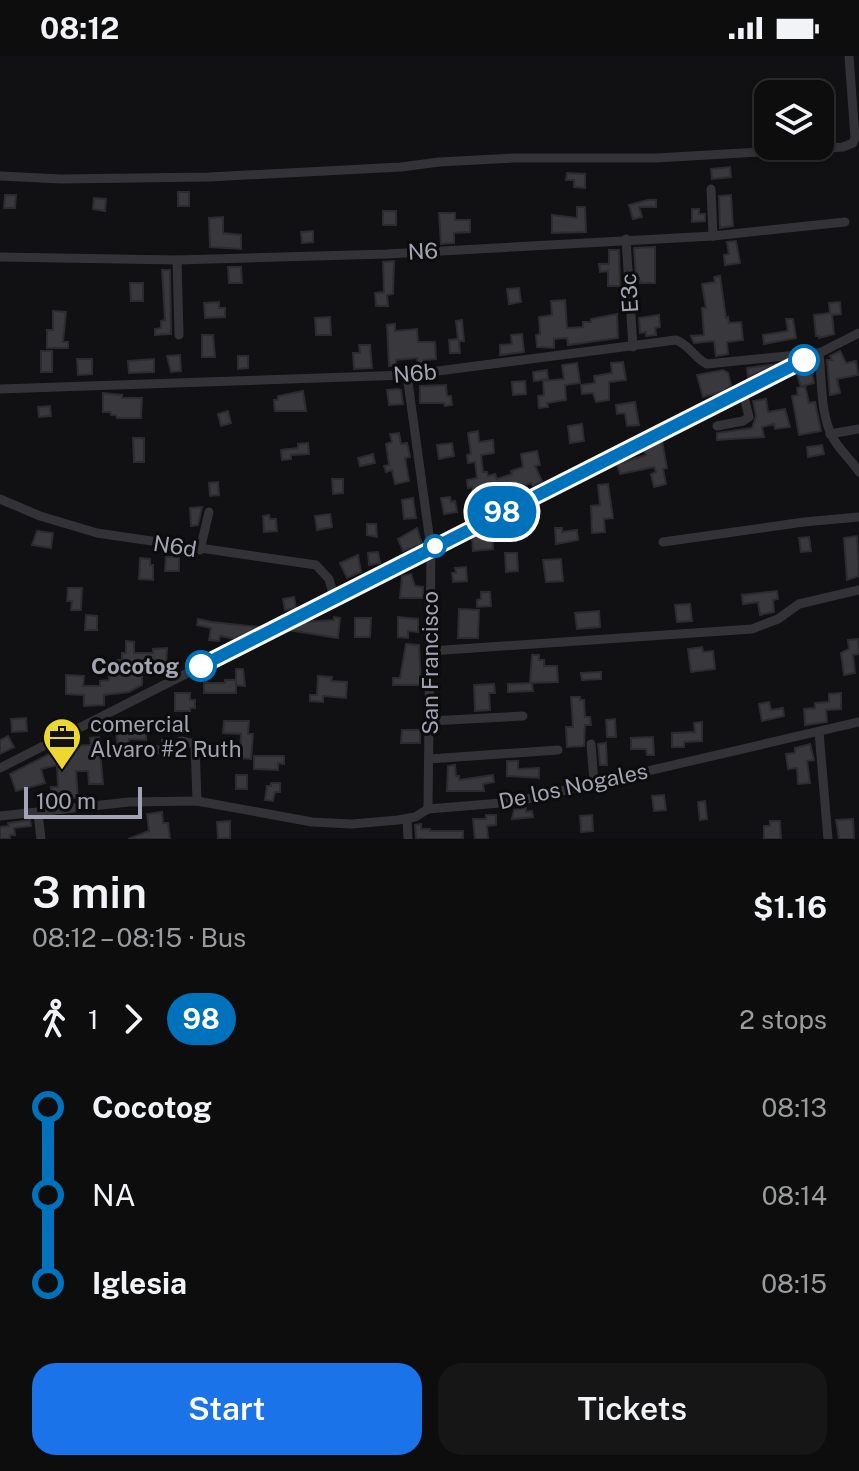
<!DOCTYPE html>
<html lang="en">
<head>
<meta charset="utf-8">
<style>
	body { margin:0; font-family:"Public Sans",sans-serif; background:#161617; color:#f1f3f6; height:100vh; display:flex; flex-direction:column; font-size:30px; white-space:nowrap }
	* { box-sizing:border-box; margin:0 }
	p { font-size:26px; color:#9a9c9e }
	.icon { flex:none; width:44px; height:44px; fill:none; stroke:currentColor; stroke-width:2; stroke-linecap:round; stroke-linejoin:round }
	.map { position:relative; height:783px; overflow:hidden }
	.side { display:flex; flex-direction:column; background:#0d0d0e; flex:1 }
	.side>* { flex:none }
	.badge { padding:0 16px; border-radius:26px; font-size:28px; line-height:52px }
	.fabs { position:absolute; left:754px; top:24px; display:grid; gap:16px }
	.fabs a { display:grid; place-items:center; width:80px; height:80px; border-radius:16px; background:#0d0d0e; box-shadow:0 2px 6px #0004,0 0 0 2px #2d2d2e; font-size:40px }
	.scale { position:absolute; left:24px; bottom:20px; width:118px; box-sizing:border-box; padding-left:8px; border:4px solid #a3a4b3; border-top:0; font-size:22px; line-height:28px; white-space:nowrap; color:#a3a4b3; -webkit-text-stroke:6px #0c0c0d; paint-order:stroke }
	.map>.badge { position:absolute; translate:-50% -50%; box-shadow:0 0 0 4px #fff }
	.legs { display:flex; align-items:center; gap:12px; height:88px; padding:0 32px; font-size:26px }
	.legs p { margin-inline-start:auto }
	.overview { display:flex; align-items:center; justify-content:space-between; height:136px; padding:0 32px }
	h1 { font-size:44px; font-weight:600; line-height:60px }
	.primary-button { display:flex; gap:16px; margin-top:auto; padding:16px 32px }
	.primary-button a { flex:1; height:92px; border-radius:24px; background:#1a73e8; color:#fff; font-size:32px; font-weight:600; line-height:92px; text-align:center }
	.primary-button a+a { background:#161617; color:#f1f3f6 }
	ul { padding:0 32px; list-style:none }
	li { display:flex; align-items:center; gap:28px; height:88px; font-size:30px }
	li i { display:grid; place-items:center; width:12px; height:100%; margin:0 10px; background:currentColor }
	li i::after { content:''; width:20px; height:20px; margin:-10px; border:6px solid; border-radius:50%; background:#0d0d0e }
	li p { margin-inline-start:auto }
	li:first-child i { background:linear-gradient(#0000 50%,currentColor 0) }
	li:last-child i { background:linear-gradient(currentColor 50%,#0000 0) }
	.status { display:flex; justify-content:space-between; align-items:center; height:56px; padding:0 40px; background:#0d0d0e; direction:ltr }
	.status svg { height:22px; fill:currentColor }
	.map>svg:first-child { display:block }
	.building { fill:#39383d; stroke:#2c2b2f; stroke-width:2 }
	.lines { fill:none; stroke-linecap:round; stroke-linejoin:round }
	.minor { stroke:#333237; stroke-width:9 }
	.line-1-casing { stroke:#fff; stroke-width:18 }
	.line-1 { stroke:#0072bc; stroke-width:12 }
	.stop-1-dot { fill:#fff; stroke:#0072bc; stroke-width:4 }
	.labels { text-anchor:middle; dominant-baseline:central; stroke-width:6; stroke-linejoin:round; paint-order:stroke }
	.street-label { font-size:22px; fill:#a3a4b3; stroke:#0c0c0d }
	.stop-label { font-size:22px; font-weight:bold; fill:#a3a4b3; stroke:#0c0c0d; text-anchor:end }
	.poi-label { font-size:22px; fill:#a3a4b3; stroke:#0c0c0d; text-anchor:start }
</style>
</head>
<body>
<div class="status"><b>08:12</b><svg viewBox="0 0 49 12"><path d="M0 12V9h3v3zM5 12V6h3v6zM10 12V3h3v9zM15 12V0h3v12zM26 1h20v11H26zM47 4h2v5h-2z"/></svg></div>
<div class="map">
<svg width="859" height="783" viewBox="0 0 859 783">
	<rect width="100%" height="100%" fill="#111113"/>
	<!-- building -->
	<g class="building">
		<path d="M730 111 731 121 712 123 711 113Z"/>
		<path d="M567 117 585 118V132L574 131V124H566Z"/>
		<rect x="178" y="136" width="11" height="14"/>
		<path d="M5 139H16L15 152H4Z"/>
		<path d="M731 139 733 170 720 172 719 140Z"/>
		<path d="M94 142 106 143 105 155 93 153Z"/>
		<path d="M648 144H656V151H639L642 161 633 163 629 149Z"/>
		<path d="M577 151H585L586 176 552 177V159L577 162Z"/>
		<path d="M692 153H699V158H705V165L692 166Z"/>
		<rect x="383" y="155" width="13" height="14"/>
		<path d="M439 157H455V164H470V176L454 177V187L441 188Z"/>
		<path d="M223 161V177L241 179V193L210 191 209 162Z"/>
		<path d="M313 175V186L302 187 301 176Z"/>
		<path d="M736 185 740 207 725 209 724 199 729 198 727 186Z"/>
		<path d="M655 191V227H640L639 222H636L634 192Z"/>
		<path d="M609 194H619L620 230H608V215L600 216 599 208H609Z"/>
		<path d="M394 205 393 238 387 239 388 250H376L375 237 384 236 383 206Z"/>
		<path d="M228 211H241L242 227H229Z"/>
		<path d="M162 214H170L171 278 155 279V273L161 272V265L165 264Z"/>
		<path d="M720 220 726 262 728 261 729 267 741 266 743 284 727 286 728 298 716 300 714 285 694 287 691 280 704 279 702 252H706L702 228 715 226 714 221Z"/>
		<path d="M130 227H143V245H131Z"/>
		<path d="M519 232 521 246 509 248 507 233Z"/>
		<path d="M565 244 567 272 583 271V266H591V263L617 258 618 282 568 289 567 282 554 283V292L537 291 536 279 540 278 539 261 552 259 551 245Z"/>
		<path d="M219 246V252H225V261L205 262 204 247Z"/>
		<path d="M840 246 841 258 832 259 834 278 819 282V280H816L814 259 830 257 829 247Z"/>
		<path d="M53 255 66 256 63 286H68V292H47V274H53Z"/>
		<path d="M659 259 660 271 655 272 656 279 646 280V276L640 277 639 262Z"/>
		<path d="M330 261 331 279H316L315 262Z"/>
		<path d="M786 263H793L796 282 764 288 763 279 788 275Z"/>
		<path d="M462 264 464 285H459L460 297H450L449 284 458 283 456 265Z"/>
		<path d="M395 268V275L417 273 418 286H435L436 303 424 304V309L418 310 417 302 396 304V310H389L387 269Z"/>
		<path d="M522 278 524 296 500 299V289L512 288 511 279Z"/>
		<path d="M202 279H213L215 301H202Z"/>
		<path d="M359 289H370L372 312 354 313 353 297H360Z"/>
		<rect x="41" y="295" width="11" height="21"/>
		<path d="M840 295 846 307 856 305 858 319 837 323 840 337 830 339 827 304H832L830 300Z"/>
		<path d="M180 299 181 315 171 316 167 300Z"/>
		<path d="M238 300H248V312L238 313Z"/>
		<path d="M77 303H92V318L78 319Z"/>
		<path d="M154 303V316L129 317 128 305Z"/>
		<path d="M623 306 626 324 609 326V344L596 346 593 337 582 338 581 329 595 327 594 320 612 317 611 307Z"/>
		<path d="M577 307 580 327 565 329 566 344 547 347 548 351 539 352 538 340 544 339 543 325 564 323 562 309Z"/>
		<path d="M778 308 748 321 747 312Z"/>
		<path d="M811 313 814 327 801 331 797 318Z"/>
		<path d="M547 314 548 323 534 325 533 316Z"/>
		<path d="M723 314 728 317 731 329 724 335 703 341 697 319Z"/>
		<path d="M525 325 526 338 513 339 512 326Z"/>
		<path d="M446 329 447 340H451L452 349 445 350 444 347H420V330Z"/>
		<path d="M805 330 809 347 815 346 821 375 799 379 792 340 798 339 797 332Z"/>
		<path d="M398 333 401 334 403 348 389 349 387 334Z"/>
		<path d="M303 335 306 355H275L274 344H278V340Z"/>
		<path d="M103 337 122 339V342H142L141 362H117L116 359H111V356H103Z"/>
		<path d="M766 343 768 356 785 353 790 371 775 373 774 368 762 371 764 381 717 384V377L752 372 756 360 753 345Z"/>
		<path d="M635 346 639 369 627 370 625 357 617 358 616 349Z"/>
		<path d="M50 350 51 360 39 361 38 351Z"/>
		<path d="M228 355 231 367 221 370 218 358Z"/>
		<path d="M582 368 584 385 570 387 568 370Z"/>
		<path d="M478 375 479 386 493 384 494 397 481 399 483 416H487L488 420 495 418 497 423 512 418 511 415 523 411 521 398 537 395 540 409 535 410 542 425 533 430 531 427 516 432 517 434 505 438 506 441 490 446 488 442V453L477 455 472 431 468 432 467 424 477 422 475 406 468 407 467 399 471 398 468 377Z"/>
		<path d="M399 377 401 388 407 387 410 401 405 402 409 425 395 428 392 414 386 416 384 410 389 409 386 388 392 386 390 378Z"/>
		<path d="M133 382H144V406H134Z"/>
		<path d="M662 385 667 412 663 413 666 428 654 431 651 418 656 416 654 411 620 418 617 408 646 399 644 394Z"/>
		<path d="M308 387 309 398 291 399V403L282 404 281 394 298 392V388Z"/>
		<path d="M452 387 454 400 439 403 437 389Z"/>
		<path d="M822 389 824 398 808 401 807 391Z"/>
		<path d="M373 398 375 407 360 410 358 402Z"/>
		<path d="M332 423H343V437L333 438Z"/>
		<path d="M218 426 219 439 210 440 209 427Z"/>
		<path d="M608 428 613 462 604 463 605 476 592 477 591 450 600 449 598 429Z"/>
		<path d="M450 441 451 446 455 445 457 456 444 458 441 442Z"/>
		<path d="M413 442 416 462 404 463 402 444Z"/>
		<path d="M202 451 198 469 191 470 190 452Z"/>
		<path d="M330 458 332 471 317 474 315 460Z"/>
		<path d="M269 459 270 463H276L277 475 264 476 263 460Z"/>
		<path d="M512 463 518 477 507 482 502 468Z"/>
		<path d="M367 468H376L377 481 367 479Z"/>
		<path d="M417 472 422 488 403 495 398 483Z"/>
		<path d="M555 472H562V476L577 474 578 484 556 488Z"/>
		<path d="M37 475 53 477 51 492 32 489Z"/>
		<path d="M481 477H492L493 493 473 495 472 481Z"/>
		<path d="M857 480 859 520 847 524 844 482Z"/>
		<path d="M809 481 811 495 801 496 799 482Z"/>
		<path d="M378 496 380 507 369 509 368 497Z"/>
		<path d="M505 497H517L518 515 506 516Z"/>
		<path d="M358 499 361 516 347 522 340 507Z"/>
		<path d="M166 501H179V515H165Z"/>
		<path d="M140 502 150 503V509H153V524L139 523Z"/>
		<path d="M561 503 563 525 546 526 543 504Z"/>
		<path d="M466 511 467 525 453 526 452 517H456L455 512Z"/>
		<path d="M411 518 415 530 423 531V542H400L402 520Z"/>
		<path d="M68 532H82L81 554H71L72 545H67Z"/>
		<path d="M777 535 778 543 773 544 774 556 760 559 758 546 743 548 742 539Z"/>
		<path d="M481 536H490L491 550 477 551V544L481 543Z"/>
		<path d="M294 541 296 552 285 554 283 543Z"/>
		<path d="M690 548 692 565 677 566 675 549Z"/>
		<path d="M459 553 479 554 478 582H458Z"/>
		<path d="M599 555 600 571 577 573 575 557Z"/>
		<path d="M86 559 97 560V574H85Z"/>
		<path d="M334 561 340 562 338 582 288 574 304 566 334 564Z"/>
		<path d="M398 561 418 563V576L408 575V582L398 581Z"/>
		<path d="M355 562H371L370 581H355Z"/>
		<path d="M198 563 212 566 258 571 235 583 220 580 219 585 209 584 211 572 197 569Z"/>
		<path d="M858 583 859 598 853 599 855 617 844 619 841 597 849 593 848 584Z"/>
		<path d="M126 585 134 586V597H153V593L167 592 166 610 148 609V614H142V629L129 636 104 639V649L84 650V639L66 638V619L84 620 83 630H100V625L109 624V609H116V604H122V597H126Z"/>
		<path d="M406 588 419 589 421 629H393V622H400Z"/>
		<path d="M702 591 703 596 713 595 715 613 691 616 688 593Z"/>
		<path d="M532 599H539V604H544V610H557L558 626 530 627Z"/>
		<path d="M236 613H243L245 630 236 629Z"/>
		<path d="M601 616V623L582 624 581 617Z"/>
		<path d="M318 620 332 621 331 625 347 626 346 642 323 640V646L310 645V639H317Z"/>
		<path d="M225 624H236V637H204V627H225Z"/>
		<path d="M532 627 533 635 508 636V628Z"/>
		<path d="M494 628 495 637H489L490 654 475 655 474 629Z"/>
		<path d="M175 637H190V644H195V652H190V655H175Z"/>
		<path d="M841 637V653L826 654 827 666 805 669 804 653 815 652V647L829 646V638Z"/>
		<path d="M571 641H580V644H584L585 661H590L591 669H585L584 690 567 691 566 671H573Z"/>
		<path d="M769 646 771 654 783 652 784 660 762 665 759 648Z"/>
		<path d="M26 662 27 675 12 676 11 663Z"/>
		<path d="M615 663 616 681H607L606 664Z"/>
		<path d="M224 665H249L248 678H253L251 703 240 702 241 678 223 677Z"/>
		<path d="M702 666V685L684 686V691H672V677L695 676 694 667Z"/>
		<path d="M116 668 146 669V684L129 683V688H117Z"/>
		<path d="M402 674H420V687H401Z"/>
		<path d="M8 680 14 691 0 698V684Z"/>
		<path d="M99 681 103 728H89L88 715H76L78 742 51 743V731H58L57 709 41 713 45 727 16 735 10 718 65 690 91 689 90 682Z"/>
		<path d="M653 681 654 699H647L646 693H631V682Z"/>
		<path d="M173 683 174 696 157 697V690H162V684Z"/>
		<path d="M606 687 607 709H600L598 688Z"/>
		<path d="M810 688 814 704 807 705 810 727 798 728 797 712 788 713 786 698 795 697V692Z"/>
		<path d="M254 700H284V708L278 707V714L254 713Z"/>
		<path d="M507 705H518V713L539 712V722L507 720Z"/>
		<path d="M455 709 456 720H459V724L493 719 494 726 483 728 484 735H447L448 710Z"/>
		<rect x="236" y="719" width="11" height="14"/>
		<path d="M271 727H280V736H275L273 745 265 744 267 730H271Z"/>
		<path d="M664 739 666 754 654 755 652 740Z"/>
		<path d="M705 745 707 763 700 764 698 746Z"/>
		<path d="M526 752V756L532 755 533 761 512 763 514 754Z"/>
		<path d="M162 756 163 767H168L170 783H128L149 775 147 758Z"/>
		<path d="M486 759H496V769L487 770 488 783H475L473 763H486Z"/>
		<path d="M592 759 593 775 581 776 580 760Z"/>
		<path d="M853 763 854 783H839L836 764Z"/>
		<path d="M30 764 31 770 14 772 15 779H10V783H0V771L9 770 8 767Z"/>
		<path d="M230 765V782L218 783 217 766Z"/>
		<path d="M770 765H780L781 783H764V770H770Z"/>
		<path d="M421 768V773H430V775H463V783H416L415 769Z"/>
	</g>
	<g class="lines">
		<!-- minor -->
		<g class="minor">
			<path d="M0 120 61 123 209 121 401 111 439 106 515 102H656L843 91 853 87 855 82 849 0"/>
			<path d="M711 133 713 180"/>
			<path d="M626 183 633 291"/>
			<path d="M0 201 177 204 387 198 713 180 845 166"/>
			<path d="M177 204 179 279"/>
			<path d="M819 297C822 322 820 357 832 380 838 393 851 403 859 416"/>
			<path d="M407 319 431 493 428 753"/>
			<path d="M0 333 407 319 676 284C690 289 695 303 707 308L816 297"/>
			<path d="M717 370 743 365 749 361 743 337"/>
			<path d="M830 378 859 373"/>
			<path d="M0 443 40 460 97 477 316 509 329 523 334 541"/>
			<path d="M663 486 804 466 859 461"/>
			<path d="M200 494 209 456"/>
			<path d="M430 595 752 573 778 563 799 548 859 534"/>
			<path d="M430 665 523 660"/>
			<path d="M819 676 828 783"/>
			<path d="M181 685 195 688 197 745"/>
			<path d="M591 688 594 726"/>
			<path d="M429 703 558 694"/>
			<path d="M0 712 859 277"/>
			<path d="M38 758 41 783"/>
			<path d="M0 760 129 746 197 745 312 766 352 768 398 764 415 761 428 753 514 746 859 666"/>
			<path d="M407 763 408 783"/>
		</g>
	</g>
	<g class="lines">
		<defs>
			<path id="line-1" d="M201 610 804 304"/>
		</defs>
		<!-- line-1 casing -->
		<use href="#line-1" class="line-1-casing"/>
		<!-- line-1 -->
		<use href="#line-1" class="line-1"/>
	</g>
	<!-- icons -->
	<defs>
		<symbol id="office-pin" viewBox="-11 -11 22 30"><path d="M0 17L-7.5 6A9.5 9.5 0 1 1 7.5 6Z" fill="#ecd830" stroke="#0c0c0d"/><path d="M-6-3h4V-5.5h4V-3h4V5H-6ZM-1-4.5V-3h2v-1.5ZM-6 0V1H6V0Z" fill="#111"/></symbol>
	</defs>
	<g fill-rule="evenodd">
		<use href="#office-pin" x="40" y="659" width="44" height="60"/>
	</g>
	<!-- markers -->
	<g class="stop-1-dot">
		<circle cx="804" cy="304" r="14"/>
		<circle cx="435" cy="490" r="10"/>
		<circle cx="201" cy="610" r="14"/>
	</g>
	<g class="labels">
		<!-- street labels -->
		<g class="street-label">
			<text transform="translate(423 195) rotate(-3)">N6</text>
			<text transform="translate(629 237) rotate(-94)">E3c</text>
			<text transform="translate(415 317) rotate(-5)">N6b</text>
			<text transform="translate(175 490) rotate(9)">N6d</text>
			<text transform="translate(430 607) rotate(-90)">San Francisco</text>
			<text transform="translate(573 730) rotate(-12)">De los Nogales</text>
		</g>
		<!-- stop labels -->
		<g class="stop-label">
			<text x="179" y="610">Cocotog</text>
		</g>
		<!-- poi labels -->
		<g class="poi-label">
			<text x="90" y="668">comercial<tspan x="90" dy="25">Alvaro #2 Ruth</tspan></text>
		</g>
	</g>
</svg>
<div class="fabs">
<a><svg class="icon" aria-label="layers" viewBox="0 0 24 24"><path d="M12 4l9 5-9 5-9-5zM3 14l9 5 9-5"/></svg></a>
</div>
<div class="scale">100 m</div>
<b class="badge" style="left:502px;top:456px;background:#0072bc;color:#fff">98</b>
</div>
<section class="side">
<div class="overview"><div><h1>3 min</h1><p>08:12 – 08:15 · Bus</p></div><b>$1.16</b></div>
<div class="legs"><svg class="icon" aria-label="walk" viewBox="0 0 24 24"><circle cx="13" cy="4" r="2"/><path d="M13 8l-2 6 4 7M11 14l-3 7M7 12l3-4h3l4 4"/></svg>1<svg class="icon" aria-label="forward" viewBox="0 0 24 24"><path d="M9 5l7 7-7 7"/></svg><b class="badge" style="background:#0072bc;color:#fff">98</b><p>2 stops</p></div>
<ul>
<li><i style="color:#0072bc"></i><b>Cocotog</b><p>08:13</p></li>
<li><i style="color:#0072bc"></i><span>NA</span><p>08:14</p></li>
<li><i style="color:#0072bc"></i><b>Iglesia</b><p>08:15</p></li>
</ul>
<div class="primary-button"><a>Start</a><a>Tickets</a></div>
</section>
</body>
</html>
